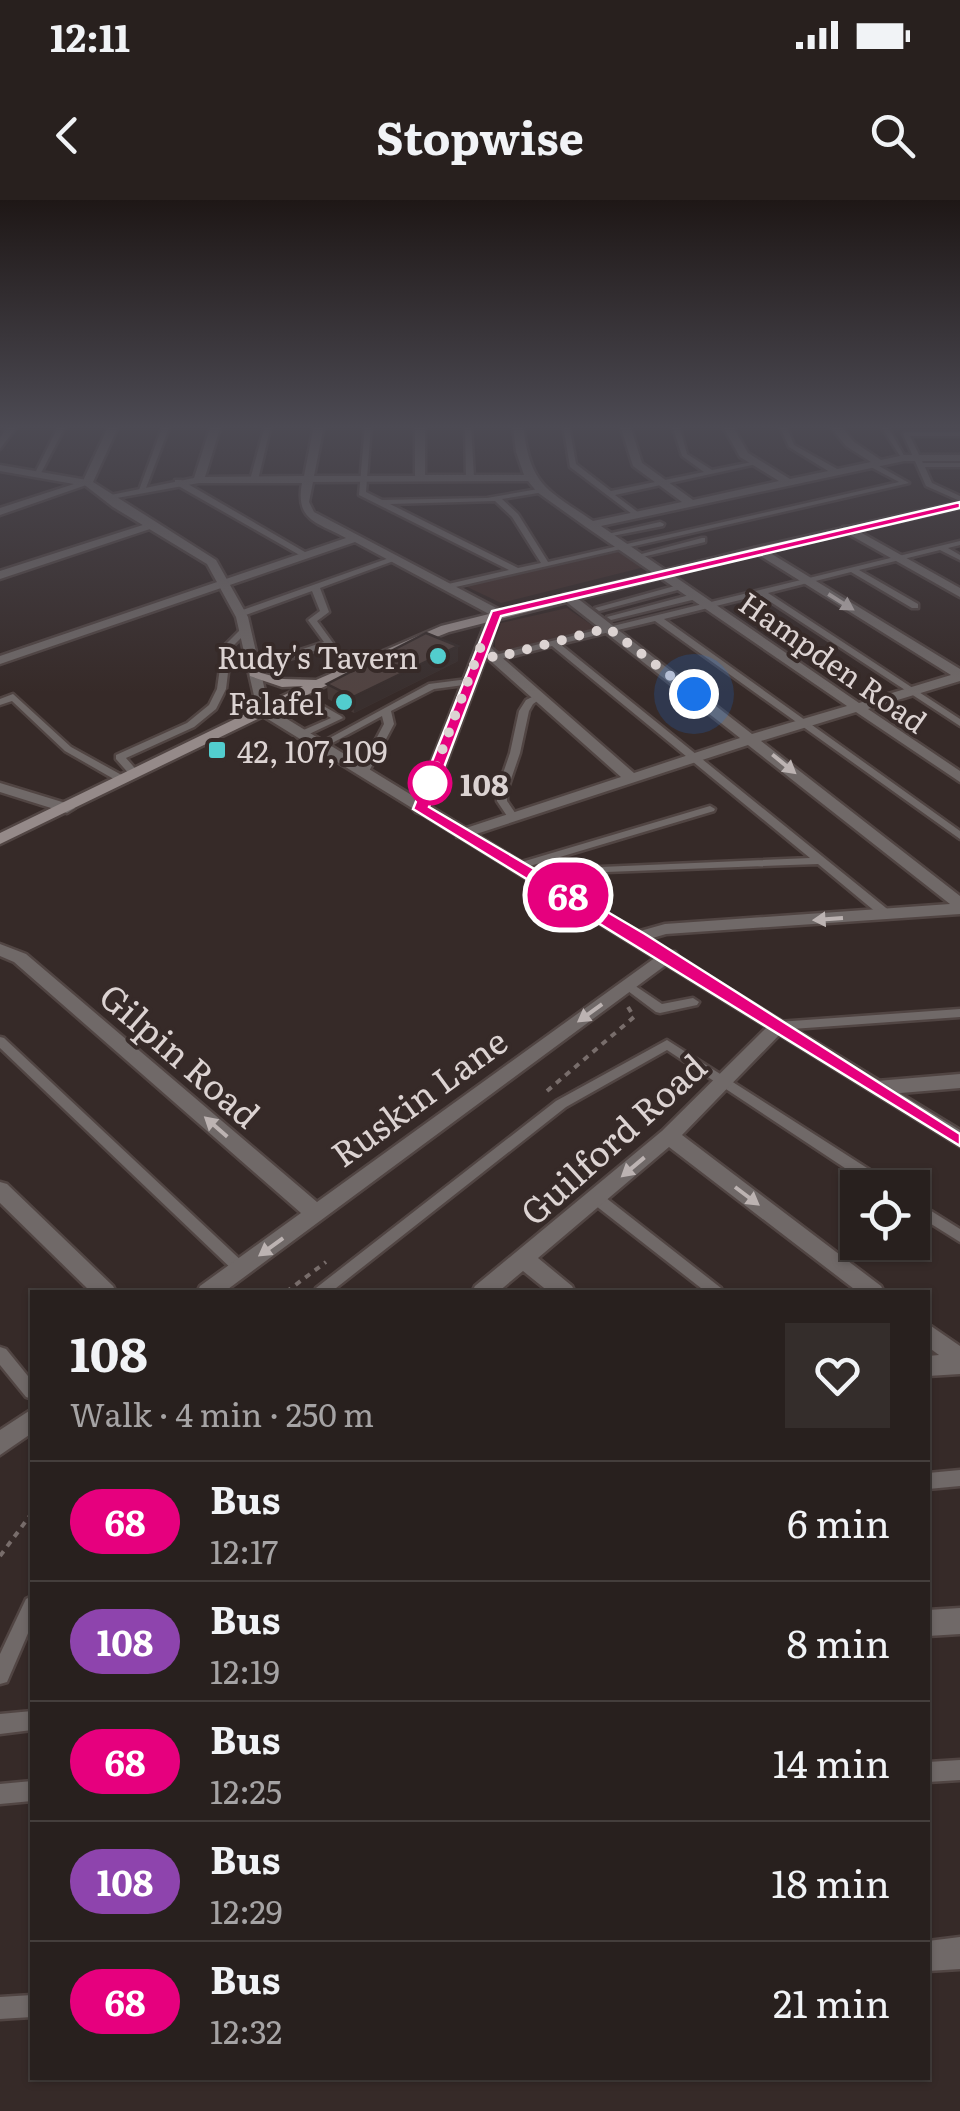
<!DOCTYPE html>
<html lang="en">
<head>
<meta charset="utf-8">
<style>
	body { margin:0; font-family:Literata,serif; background:#342d2b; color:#f1f3f6; height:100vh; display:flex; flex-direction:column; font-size:38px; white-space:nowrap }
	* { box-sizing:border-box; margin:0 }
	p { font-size:32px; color:#a5a3a4 }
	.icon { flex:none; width:55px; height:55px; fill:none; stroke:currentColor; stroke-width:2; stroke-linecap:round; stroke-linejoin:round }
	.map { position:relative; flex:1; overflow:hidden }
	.panel { position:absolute; left:30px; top:1090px; width:900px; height:790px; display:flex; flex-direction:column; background:#28201e; border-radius:0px; box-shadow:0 2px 8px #0004,0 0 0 2px #443e3c }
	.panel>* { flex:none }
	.badge { padding:0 20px; border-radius:32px; font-size:35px; line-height:65px }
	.tools { position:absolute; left:840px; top:970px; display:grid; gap:20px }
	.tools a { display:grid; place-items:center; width:90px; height:90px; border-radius:0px; background:#28201e; box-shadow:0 2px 8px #0004,0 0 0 2px #443e3c; font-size:50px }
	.you { position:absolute; width:50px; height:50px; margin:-25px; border:8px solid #fff; border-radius:50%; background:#1a73e8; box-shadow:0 0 0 15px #1a73e833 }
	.map>.badge { position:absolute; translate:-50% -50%; box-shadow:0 0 0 5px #fff }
	.round { display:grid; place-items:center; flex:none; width:105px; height:105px; border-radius:0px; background:#342d2b }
	.overview { display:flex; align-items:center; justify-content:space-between; height:170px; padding:0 40px }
	h1 { font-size:48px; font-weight:700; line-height:75px }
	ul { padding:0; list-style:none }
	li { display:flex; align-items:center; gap:30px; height:120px; padding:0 40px; border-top:2px solid #443e3c }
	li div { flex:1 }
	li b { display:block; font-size:38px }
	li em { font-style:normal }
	li .badge { min-width:110px; font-weight:700; text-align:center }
	.status { display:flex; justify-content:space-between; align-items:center; height:70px; padding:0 50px; background:#28201e; direction:ltr }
	.status svg { height:28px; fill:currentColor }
	header { display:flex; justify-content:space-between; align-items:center; height:130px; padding:0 40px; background:#28201e; font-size:45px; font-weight:700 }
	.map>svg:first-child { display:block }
	.built { fill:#44312e }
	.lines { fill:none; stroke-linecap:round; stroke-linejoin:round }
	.service-casing { stroke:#514543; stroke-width:5 }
	.minor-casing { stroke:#514543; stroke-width:5 }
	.tertiary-casing { stroke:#514543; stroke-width:5 }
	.secondary-casing { stroke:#514543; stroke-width:5 }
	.path { stroke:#786d6b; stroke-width:4; stroke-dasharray:6 6; stroke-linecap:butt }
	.service { fill:#706968; fill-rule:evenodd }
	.minor { fill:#706968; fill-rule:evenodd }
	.tertiary { fill:#706968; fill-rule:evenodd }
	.secondary { fill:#958a89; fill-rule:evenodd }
	.wall { fill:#463a38 }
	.shaded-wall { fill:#392f2e }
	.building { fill:#514341; stroke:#392f2e; stroke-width:2.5 }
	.oneway { fill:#bcb3b2 }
	.line { fill:#e6007e; stroke:#fff; stroke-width:2.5 }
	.walk { stroke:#dcd3d2; stroke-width:10; stroke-dasharray:0 18 }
	.poi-dot { fill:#52cdce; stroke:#362a28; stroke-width:4 }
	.stop-dot { fill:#fff; stroke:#e6007e; stroke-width:5 }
	.labels { text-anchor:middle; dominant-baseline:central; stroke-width:8; stroke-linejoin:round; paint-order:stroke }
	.far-poi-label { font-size:30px; fill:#dcd3d2; stroke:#362a28; text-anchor:end }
	.far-street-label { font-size:30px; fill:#dcd3d2; stroke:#362a28 }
	.far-stop-label { font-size:30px; font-weight:bold; fill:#dcd3d2; stroke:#362a28; text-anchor:start }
	.street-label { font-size:35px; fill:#dcd3d2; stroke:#362a28 }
</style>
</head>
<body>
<div class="status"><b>12:11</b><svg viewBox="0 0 49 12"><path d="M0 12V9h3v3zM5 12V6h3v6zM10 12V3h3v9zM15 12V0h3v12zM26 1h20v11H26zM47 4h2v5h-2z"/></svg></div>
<header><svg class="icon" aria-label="back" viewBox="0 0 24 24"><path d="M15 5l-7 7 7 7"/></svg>Stopwise<svg class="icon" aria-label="search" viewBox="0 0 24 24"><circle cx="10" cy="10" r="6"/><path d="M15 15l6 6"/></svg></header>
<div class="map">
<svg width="960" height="1911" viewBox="0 0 960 1911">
	<rect width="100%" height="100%" fill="#362a28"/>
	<!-- built -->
	<g class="built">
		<path d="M618 349 645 367 501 403 463 385Z"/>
		<path d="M567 408 596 428 495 454V440L501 423Z"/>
	</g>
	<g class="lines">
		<defs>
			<g id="service">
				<path d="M59 225H66L41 273 34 275Z"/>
				<path d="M163 225H170L146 288 139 290Z"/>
				<path d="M265 225H271L258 280 254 282 250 280Z"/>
				<path d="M365 225H371L366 292 382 300 487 298 544 288V292L502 299 518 314 548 362 899 282 869 266 872 262 909 283 447 389H444V385L509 370 359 295ZM495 301 512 317 541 363 518 368 390 304Z"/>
				<path d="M465 225H471L474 278 470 280 466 278Z"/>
				<path d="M563 225H569L576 264 611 291 704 272 682 256 672 225H679L687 254 712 270 757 261 761 263 615 295 639 313V317H636L570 267Z"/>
				<path d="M779 225H786L794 245 839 270V274H833L789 247Z"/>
				<path d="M880 225H887L906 259H902Z"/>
				<path d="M906 232H960V236H910L923 263H960V267H925L932 283 960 296V301L926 286 903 234Z"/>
				<path d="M175 280H181L310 355 303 357 175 284Z"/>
				<path d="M660 322 664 324 663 326 607 337 603 335Z"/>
				<path d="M702 338H705V342L638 358 634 356Z"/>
				<path d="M960 341V345L948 348 960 355V360L940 350 859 370 918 404V408H912L851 372 768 393 960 519V526L760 395 664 419 960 631V639L655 421 560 444 891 712V718H883L818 664 527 675V671L531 670 810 658 552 446 494 461 490 458 491 456Z"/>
				<path d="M392 357 399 359 320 388 329 412 317 421 333 443 332 445 257 470H251V466L324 442 308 420 320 411 312 391 243 416H237V412Z"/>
				<path d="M682 384 686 386 685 388 599 411 595 408Z"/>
				<path d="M697 393 701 396 700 398 611 420 607 417Z"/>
				<path d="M242 428 249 430 231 448 226 489 216 509 194 527 126 558 140 574 135 577 131 576 116 559V555L187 523 209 505 217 489 223 447Z"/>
				<path d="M468 479 471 480V484L434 489 391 511 394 524 367 575 358 573 384 524 382 516 323 548 315 546 429 484Z"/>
				<path d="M297 491 341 516 343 518 305 536H299V532L331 518 294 496 292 494Z"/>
				<path d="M13 494 71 547 127 578V582H119L65 551 12 501 0 505V499Z"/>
				<path d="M538 494 543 497 533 504 529 511 520 553 507 591V601L518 617 513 620 509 619 497 601V591L510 553 519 511 526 500Z"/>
				<path d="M710 606 715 609 714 611 523 668H515L514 666 515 664Z"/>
				<path d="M628 781 662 804 693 798 699 802 697 805 660 813 656 812 624 788 622 785Z"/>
				<path d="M960 809V817L778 830 772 826 778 822Z"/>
				<path d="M0 837 4 838 246 1065 248 1069 246 1073 241 1075 236 1073 0 848Z"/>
				<path d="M667 840 892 984 894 988H875L667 850 566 907 331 1092H314L316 1088 556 901Z"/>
				<path d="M596 992 601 994 721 1088 723 1092H706L591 1002 589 998 591 994Z"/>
				<path d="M912 999 960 1029V1042L912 1012Z"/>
				<path d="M0 1147 6 1149 32 1181V1199L26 1197 0 1165Z"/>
				<path d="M960 1270V1286L928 1289V1273Z"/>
				<path d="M32 1396V1424L7 1482 0 1484V1454L26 1399Z"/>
				<path d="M32 1511V1530L0 1534V1514Z"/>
				<path d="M960 1560V1580L928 1582V1562Z"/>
				<path d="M32 1581V1601L0 1604V1584Z"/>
				<path d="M32 1795V1817L0 1819V1797Z"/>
			</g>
			<g id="minor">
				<path d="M8 225H18L0 249V238Z"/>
				<path d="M211 225H221L205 277 304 276 314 225H324L314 276H415V225H425V275H524L516 252 513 225H523C530 286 546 289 593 321L682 302 633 266 620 225H630L642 263 693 300 779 281 740 257 722 225H732L748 253 790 279 871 262 846 246 829 225H840L854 242 881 260 904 255H960V261H904L601 326 859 503 951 475 754 352V348H762L960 469V481L868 509 960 571V582L856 512 761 541 960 696V714L666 734 639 742 633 741V733L665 724 950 704 748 545 467 637H457V631L621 577 486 457 429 609 421 614 416 612 413 609 489 414 355 342 0 464V456L346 338C317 322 295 321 302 283H199L106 300 101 297 194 278ZM528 281 537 292 586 327 847 506 752 534 572 394H564V400L740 538 634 573 490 447 500 410 314 312 309 302 313 282Z"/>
				<path d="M0 265 87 280 92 283 0 315V308L74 284 0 271Z"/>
				<path d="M149 323 155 326 153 328 0 379V371Z"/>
				<path d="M843 327H851L960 388V397L843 331Z"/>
				<path d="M0 583 72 605 75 608 67 613 0 592Z"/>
				<path d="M0 744 26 754 317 1002 663 752H675L678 756 224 1092H197L200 1086 301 1013 14 762 0 756Z"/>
				<path d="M778 820 784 822 787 826 784 830 682 935 881 1086 884 1092H858L669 947 538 1058 572 1086 575 1092H549L523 1071 498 1092H472L475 1086 662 931 772 822Z"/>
				<path d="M960 874V888L877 895 867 888 877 881Z"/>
				<path d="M0 982 7 984 113 1086 116 1092H91L0 1003Z"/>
				<path d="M928 1124 960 1146V1174L928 1176V1156L939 1155 928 1147Z"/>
				<path d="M32 1209V1233L0 1255V1230Z"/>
				<path d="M960 1408V1434L928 1436V1410Z"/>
				<path d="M960 1737V1769L928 1771V1741Z"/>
			</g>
			<path id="tertiary" d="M109 225H119L93 282 216 360 248 417 269 508 960 930V946L258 513 236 417 207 364 113 307 82 283Z"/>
			<path id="secondary" d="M960 302V308L759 353 449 432 377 461 0 644V633L303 486 282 487 250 476V470L283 479 316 480 441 426 758 347Z"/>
		</defs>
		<!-- service casing -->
		<use href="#service" class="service-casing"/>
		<!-- minor casing -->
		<use href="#minor" class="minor-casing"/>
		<!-- tertiary casing -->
		<use href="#tertiary" class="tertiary-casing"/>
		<!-- secondary casing -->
		<use href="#secondary" class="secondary-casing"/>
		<!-- path -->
		<g class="path">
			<path d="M547 891 634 817 628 807"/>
			<path d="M286 1092 326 1062"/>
			<path d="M0 1356 32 1313"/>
		</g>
		<!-- service -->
		<use href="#service" class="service"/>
		<!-- minor -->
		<use href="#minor" class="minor"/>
		<!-- tertiary -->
		<use href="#tertiary" class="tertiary"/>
		<!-- secondary -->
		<use href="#secondary" class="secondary"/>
	</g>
	<!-- wall -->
	<path class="wall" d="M458 461 354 513 328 499 327 484Z"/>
	<!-- shaded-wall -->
	<path class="shaded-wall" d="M458 446V461L354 513 353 497Z"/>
	<!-- building -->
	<path class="building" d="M426 433 458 446 353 497 327 484Z"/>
	<!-- one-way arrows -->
	<defs><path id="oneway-solid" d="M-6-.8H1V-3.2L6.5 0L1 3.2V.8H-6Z" transform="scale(2.5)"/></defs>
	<g class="oneway">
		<use href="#oneway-solid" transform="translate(841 402) rotate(32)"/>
		<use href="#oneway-solid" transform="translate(784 564) rotate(39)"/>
		<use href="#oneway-solid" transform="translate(828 719) rotate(176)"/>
		<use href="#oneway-solid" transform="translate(590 813) rotate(144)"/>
		<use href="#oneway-solid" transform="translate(216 927) rotate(-139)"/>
		<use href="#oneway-solid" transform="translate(633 967) rotate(140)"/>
		<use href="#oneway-solid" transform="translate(747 996) rotate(37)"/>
		<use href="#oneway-solid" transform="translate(271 1047) rotate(144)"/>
	</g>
	<!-- sky -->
	<linearGradient id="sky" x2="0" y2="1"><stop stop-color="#1e1716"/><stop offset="0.46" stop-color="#4c4a53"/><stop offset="1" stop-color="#4c4a53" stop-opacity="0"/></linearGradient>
	<rect width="960" height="493" fill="url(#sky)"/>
	<!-- line -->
	<path class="line" d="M960 302V308L501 416 429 607 645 734 960 934V946L413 609 492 411Z"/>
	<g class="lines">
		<!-- walk -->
		<path class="walk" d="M430 583 481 446 494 458 608 428 694 494"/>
	</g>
	<!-- markers -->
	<g class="poi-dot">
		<circle cx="438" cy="456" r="10"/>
		<circle cx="344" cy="502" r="10"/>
		<rect x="207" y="540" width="20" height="20" rx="5"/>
	</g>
	<circle class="stop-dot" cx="430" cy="583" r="20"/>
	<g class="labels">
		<!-- far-poi labels -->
		<g class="far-poi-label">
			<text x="418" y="456">Rudy's Tavern</text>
			<text x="324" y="502">Falafel</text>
			<text x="237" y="550" text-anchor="start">42, 107, 109</text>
		</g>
		<!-- far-street labels -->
		<g class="far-street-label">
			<text transform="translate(834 461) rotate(35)">Hampden Road</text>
		</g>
		<!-- far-stop labels -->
		<g class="far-stop-label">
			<text x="460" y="583">108</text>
		</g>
		<!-- street labels -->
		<g class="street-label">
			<text transform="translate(181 854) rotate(41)">Gilpin Road</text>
			<text transform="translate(418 896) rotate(-36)">Ruskin Lane</text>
			<text transform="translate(612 938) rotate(-42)">Guilford Road</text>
		</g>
	</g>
</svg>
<div class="tools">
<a><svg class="icon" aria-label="locate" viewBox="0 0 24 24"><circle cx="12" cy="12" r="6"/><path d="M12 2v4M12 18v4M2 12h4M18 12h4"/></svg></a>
</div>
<div class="you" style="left:694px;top:494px"></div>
<b class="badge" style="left:568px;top:695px;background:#e6007e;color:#fff">68</b>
<section class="panel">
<div class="overview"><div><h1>108</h1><p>Walk · 4 min · 250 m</p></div><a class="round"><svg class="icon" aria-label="heart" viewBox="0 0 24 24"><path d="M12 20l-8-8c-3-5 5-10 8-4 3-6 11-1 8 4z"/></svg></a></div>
<ul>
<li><span class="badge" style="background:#e6007e;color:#fff">68</span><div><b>Bus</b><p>12:17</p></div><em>6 min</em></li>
<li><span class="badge" style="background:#8e44ad;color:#fff">108</span><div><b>Bus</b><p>12:19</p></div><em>8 min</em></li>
<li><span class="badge" style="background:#e6007e;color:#fff">68</span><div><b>Bus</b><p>12:25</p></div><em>14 min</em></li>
<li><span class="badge" style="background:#8e44ad;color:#fff">108</span><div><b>Bus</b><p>12:29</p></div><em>18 min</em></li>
<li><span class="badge" style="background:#e6007e;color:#fff">68</span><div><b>Bus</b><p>12:32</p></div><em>21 min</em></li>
</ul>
</section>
</div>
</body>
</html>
